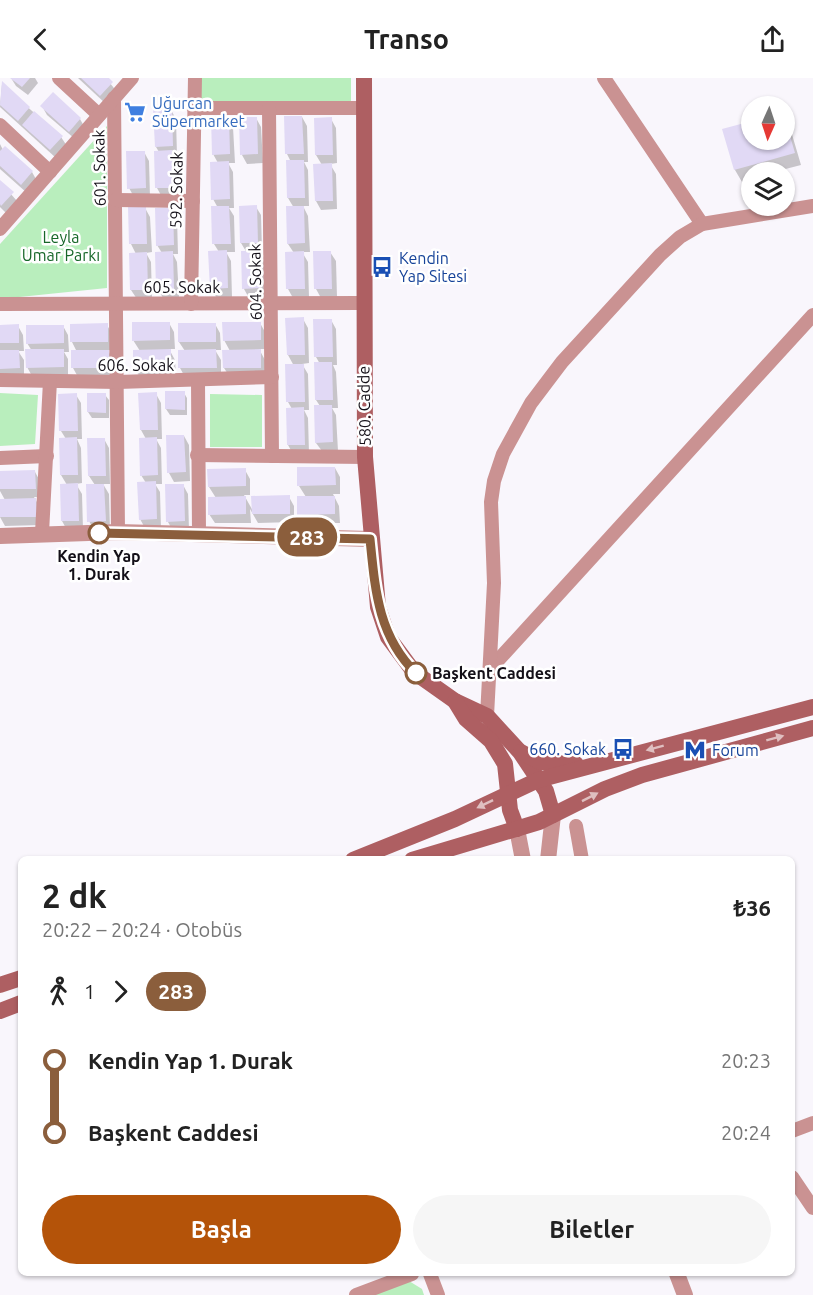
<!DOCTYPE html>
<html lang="tr">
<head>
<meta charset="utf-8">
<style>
	body { margin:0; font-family:Ubuntu,sans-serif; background:#f6f6f6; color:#222; height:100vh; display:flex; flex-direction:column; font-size:22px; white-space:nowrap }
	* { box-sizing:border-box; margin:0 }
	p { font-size:20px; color:#767676 }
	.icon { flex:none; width:33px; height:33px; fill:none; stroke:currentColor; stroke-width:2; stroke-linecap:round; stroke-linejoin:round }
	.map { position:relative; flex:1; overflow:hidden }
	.panel { position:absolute; left:18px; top:778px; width:777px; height:420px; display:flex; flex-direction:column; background:#fff; border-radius:9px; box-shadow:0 2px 4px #0004 }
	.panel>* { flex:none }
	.badge { padding:0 12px; border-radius:20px; font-size:21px; line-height:39px }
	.needle { width:39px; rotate:183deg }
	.buttons { position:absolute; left:741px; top:18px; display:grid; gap:12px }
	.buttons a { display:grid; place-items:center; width:54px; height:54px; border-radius:50%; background:#fff; box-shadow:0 2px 4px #0004; font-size:30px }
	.map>.badge { position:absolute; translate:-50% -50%; box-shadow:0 0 0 3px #fff }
	.legs { display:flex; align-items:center; gap:9px; height:66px; padding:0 24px; font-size:20px }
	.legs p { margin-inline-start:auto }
	.head { display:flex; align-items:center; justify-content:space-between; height:102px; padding:0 24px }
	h1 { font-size:33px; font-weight:700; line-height:45px }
	.primary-button { display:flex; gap:12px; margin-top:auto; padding:12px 24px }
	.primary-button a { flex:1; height:69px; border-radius:36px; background:#b45309; color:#fff; font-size:24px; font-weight:700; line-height:69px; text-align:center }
	.primary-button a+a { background:#f6f6f6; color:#222 }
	ul { padding:0 24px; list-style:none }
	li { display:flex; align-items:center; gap:21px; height:72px; font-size:22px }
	li i { display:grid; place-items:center; width:9px; height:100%; margin:0 8px; background:currentColor }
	li i::after { content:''; width:15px; height:15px; margin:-8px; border:4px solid; border-radius:50%; background:#fff }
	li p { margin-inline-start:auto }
	li:first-child i { background:linear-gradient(#0000 50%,currentColor 0) }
	li:last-child i { background:linear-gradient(currentColor 50%,#0000 0) }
	header { display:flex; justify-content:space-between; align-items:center; height:78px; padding:0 24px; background:#fff; font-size:27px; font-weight:700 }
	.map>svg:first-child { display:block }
	.green { fill:#b9eebd }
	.shadow { fill:#0003 }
	.building { fill:#e1d9f5 }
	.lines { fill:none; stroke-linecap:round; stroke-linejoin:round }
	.minor { stroke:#ca9292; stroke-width:14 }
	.tertiary { stroke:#ca9292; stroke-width:16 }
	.secondary { stroke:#ae5f62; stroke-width:16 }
	.oneway { fill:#dfbfc0 }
	.line-1-casing { stroke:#fff; stroke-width:14 }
	.line-1 { stroke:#8b5e3c; stroke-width:9 }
	.stop-1-dot { fill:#fff; stroke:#8b5e3c; stroke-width:3 }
	.labels { text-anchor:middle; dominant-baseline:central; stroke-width:5; stroke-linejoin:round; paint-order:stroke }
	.shop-label { font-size:16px; fill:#366cbe; stroke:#fff; text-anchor:start }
	.street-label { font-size:16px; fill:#141018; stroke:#fff }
	.park-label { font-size:16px; fill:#176729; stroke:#fff }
	.transit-label { font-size:16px; fill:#164399; stroke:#fff; text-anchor:start }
	.stop-label { font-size:16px; font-weight:bold; fill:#141018; stroke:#fff }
</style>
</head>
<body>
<header><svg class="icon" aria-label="back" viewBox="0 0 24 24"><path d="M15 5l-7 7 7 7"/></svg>Transo<svg class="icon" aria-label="share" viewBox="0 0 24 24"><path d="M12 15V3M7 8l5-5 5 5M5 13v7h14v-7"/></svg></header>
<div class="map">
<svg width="813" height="1217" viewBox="0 0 813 1217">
	<rect width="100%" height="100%" fill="#f9f6fc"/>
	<!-- green -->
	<g class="green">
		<path d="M197 0H351V28L196 29Z"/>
		<path d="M107 48V210L0 221V166Z"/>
		<path d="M0 315 38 317 35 366 0 368Z"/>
		<path d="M210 316 262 317V369H210Z"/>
		<path d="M409 1203 422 1211 424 1217H374Z"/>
	</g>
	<!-- shadow -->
	<g class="shadow">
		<path d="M11 0H35L38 5 28 17 16 8Z"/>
		<path d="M78 0H106L117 14 106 26Z"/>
		<path d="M2 6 61 59 67 68 56 80 0 29Z"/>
		<path d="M42 28 80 41 85 50 75 61 47 37Z"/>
		<path d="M171 32 176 41 177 77H173L176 83 178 118 162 119 157 110 159 74 156 69Z"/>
		<path d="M302 39 307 48 308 84H304L308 92 309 128H303L308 138 310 174H302L308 184 309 219 293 220 288 211 287 175H294L288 166 294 130 288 120 291 84 287 76Z"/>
		<path d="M228 40 233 49 235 85H228L233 94 234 130H229L234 138 235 174H226L231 183 232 219H216L211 210 219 174 214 166 218 130 213 121 218 85 213 76Z"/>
		<path d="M256 40 261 49 263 85 247 86 242 77Z"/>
		<path d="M331 41 336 50 337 85 330 86 336 96 337 131 321 132 316 123 322 87 316 77Z"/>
		<path d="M784 42 791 53 801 87 774 94H752V101L742 104 735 92 723 52 752 62H784Z"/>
		<path d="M0 66 3 72 5 70 32 94 37 103 27 115 0 91Z"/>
		<path d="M144 74 149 83 150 119H134L129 110Z"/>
		<path d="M0 104 18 124 7 136 0 129Z"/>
		<path d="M240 129H256L261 137 262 173 258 174 264 183 265 219 249 220 244 211 247 175 241 165Z"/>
		<path d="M145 130 150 139 152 174 146 175 151 184 152 220 137 221 131 212 136 176 131 166Z"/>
		<path d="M172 131 177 140 178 176H173L177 184 179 219 163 220 158 211 156 175H162L157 167Z"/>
		<path d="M330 174 336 183 337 219 321 220 316 211Z"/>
		<path d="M303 241 308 250 309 285 302 286 308 296 309 332H304L308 340 309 375 293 376 288 367 287 331H292L288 324 294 288 288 277Z"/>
		<path d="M331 242 336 251 337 287H333L336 294 338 330H332L336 337 338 373H322L316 365 320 328 316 322 320 286 316 279Z"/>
		<path d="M169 245 174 254 175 271H169L175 282 176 298 140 299 134 290 140 273 133 262Z"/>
		<path d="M260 245 265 254V271H259L265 282V298L230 299 224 290 230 273 224 262Z"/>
		<path d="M215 246 220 255 221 272H215L221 282V298L185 299 180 290 185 273 179 264Z"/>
		<path d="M107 247 112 256 113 272H108L113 282 114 299H78L73 290 72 274H77L72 264Z"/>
		<path d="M0 248H18L23 257 24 273H18L24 282V299H0Z"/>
		<path d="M63 248 68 257 69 274H64L68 281V298H32L27 289 32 273 27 265Z"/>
		<path d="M184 315 187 320V337H170L166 331Z"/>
		<path d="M140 316H156L161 325 162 361H156L161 370 162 406H155L160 414 161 450H145L140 441 146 405 141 397 146 361 141 352Z"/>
		<path d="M76 317 81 325 82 361H77L81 370 82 405 76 406 82 416 83 451 67 452 62 443 61 407H67L61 397 66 361 61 353Z"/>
		<path d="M105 317 109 322V340H92L88 334Z"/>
		<path d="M184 358 189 367 190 403 174 404 169 395Z"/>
		<path d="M104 361 109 370 110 406H103L109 416 110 452H94L89 443 95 407 89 398Z"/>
		<path d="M335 390 340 399V416H333L339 428 340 445H304L298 436 306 419 299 408Z"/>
		<path d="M245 392 250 401V417H244L253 433 289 419 294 428V444L258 445 250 431 251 445H215L209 436 216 420 209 409Z"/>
		<path d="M0 394H35L40 403V419H34L41 431V447L5 448 0 439V422H5L0 413Z"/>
		<path d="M183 407 188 416 189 452 173 453 168 444Z"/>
	</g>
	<!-- building -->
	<g class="building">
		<path d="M10 0H30L22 9Z"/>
		<path d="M81 0H109L113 4 100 18Z"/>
		<path d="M2 3 30 29 18 43 0 27Z"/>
		<path d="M53 14 81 40 69 54 40 28Z"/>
		<path d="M153 31H172L173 68 155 69Z"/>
		<path d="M34 33 63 58 50 72 22 47Z"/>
		<path d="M284 38H302L304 76H285Z"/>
		<path d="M211 39H229L230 76 212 77Z"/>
		<path d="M239 39H257L258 76 240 77Z"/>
		<path d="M332 39 333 77H315L314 40Z"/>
		<path d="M785 41 795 75 734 92 722 51 752 43V62H784Z"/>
		<path d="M5 68 33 93 21 107 0 88V73Z"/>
		<path d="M172 72 173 110H155L154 73Z"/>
		<path d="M126 73H145L146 110 127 111Z"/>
		<path d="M286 82H304L305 120H287Z"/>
		<path d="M229 83 230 121 211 122 210 84Z"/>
		<path d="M332 85 333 123H315L313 86Z"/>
		<path d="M0 102 14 114 1 128 0 126Z"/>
		<path d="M257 127 258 165H240L239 128Z"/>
		<path d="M146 128 147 166H129L128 129Z"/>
		<path d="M211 128H229L231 166H212Z"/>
		<path d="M286 128H304L305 165 287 166Z"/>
		<path d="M173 129 174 167 156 168 155 130Z"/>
		<path d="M227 172 228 210 210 211 208 173Z"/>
		<path d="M173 173 174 211H156L155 174Z"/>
		<path d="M241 173H259L260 210 242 211Z"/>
		<path d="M304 173 305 211H286L285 174Z"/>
		<path d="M313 173H331L332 211H314Z"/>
		<path d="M147 174 148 212H130L129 175Z"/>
		<path d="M304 239 305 277H287L285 240Z"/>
		<path d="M313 241H332L333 279H314Z"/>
		<path d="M132 244H170V262L132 263Z"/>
		<path d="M222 244H261V262L223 263Z"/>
		<path d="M108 245V264H70V246Z"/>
		<rect x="178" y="245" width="38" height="19"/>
		<path d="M19 246V265H0V247Z"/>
		<path d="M26 247H64V265L26 266Z"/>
		<path d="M25 271H64V289L26 290Z"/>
		<path d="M171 271V290H133V272Z"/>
		<path d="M216 271 217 290H178V272Z"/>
		<path d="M261 271V290H223L222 272Z"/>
		<path d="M0 272H19L20 290 0 291Z"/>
		<rect x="71" y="272" width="38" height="18"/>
		<path d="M314 284H332L333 322H315Z"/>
		<path d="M285 286H304L305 324H286Z"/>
		<path d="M165 313H185V332L165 331Z"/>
		<path d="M157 314 158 352H140L138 315Z"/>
		<path d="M77 315 78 353H59L58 316Z"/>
		<path d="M87 315H106V335L87 334Z"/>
		<path d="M314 327H332L333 364 315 365Z"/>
		<path d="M304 329 305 367H287L286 330Z"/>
		<path d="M166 357H184L186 394 167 395Z"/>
		<path d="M77 359 78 397H60L59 360Z"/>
		<path d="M157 359 158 397 140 398 139 360Z"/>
		<path d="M87 360H105L106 398H88Z"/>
		<path d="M297 389H335L336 407 297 408Z"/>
		<path d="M246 390V408L208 409 207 391Z"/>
		<path d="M35 392 36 411H0V393Z"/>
		<path d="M156 403 157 441 139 442 137 404Z"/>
		<path d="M78 405 79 443H61L60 406Z"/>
		<path d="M86 406H104L106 443 87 444Z"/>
		<path d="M165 406H184L185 443 166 444Z"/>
		<path d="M290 417V436H252L251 418Z"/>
		<path d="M246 418V436L208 437V419Z"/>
		<path d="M297 418H335V436L297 437Z"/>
		<path d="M36 420 37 439H0V421Z"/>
	</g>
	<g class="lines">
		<!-- minor -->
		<g class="minor">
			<path d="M59 0 99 37"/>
			<path d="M604 0 702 146"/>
			<path d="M114 20 118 454"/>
			<path d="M194 30H364"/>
			<path d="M269 30 272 378"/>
			<path d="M0 47 50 94"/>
			<path d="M116 122 193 123"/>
			<path d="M0 151 132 0"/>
			<path d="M0 226 363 225"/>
			<path d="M191 226 195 0"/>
			<path d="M0 302 118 304 272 299"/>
			<path d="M198 303 199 456"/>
			<path d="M197 377 365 379"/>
			<path d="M0 380 47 378"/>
			<path d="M42 455 50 303"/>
			<path d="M490 591 813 237"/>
			<path d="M487 638 494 505 491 424 494 403 503 376 531 325 562 284 660 177 680 159 702 146 813 128"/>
			<path d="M576 748 582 782"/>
			<path d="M792 1053 813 1045"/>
			<path d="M792 1099 813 1130"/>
			<path d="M430 1196 438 1217"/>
			<path d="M356 1217 412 1196"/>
		</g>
		<!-- tertiary -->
		<g class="tertiary">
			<path d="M0 458 118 454 370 461"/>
			<path d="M517 751 523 782"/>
			<path d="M548 782 553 737"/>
			<path d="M677 1196 685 1217"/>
		</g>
		<!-- secondary -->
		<g class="secondary">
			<path d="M364 0 365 379 378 529 388 559 414 594 455 623 487 638 520 674 546 713 553 737"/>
			<path d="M455 623 466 641 491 663 505 686 510 732 517 751"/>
			<path d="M521 674 540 684 576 686"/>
			<path d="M353 782 455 741 538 702 813 629"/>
			<path d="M412 782 539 744 605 711 642 697 813 650"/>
			<path d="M0 907 21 900"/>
			<path d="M0 933 21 925"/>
		</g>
	</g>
	<!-- one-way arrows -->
	<defs><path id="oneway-solid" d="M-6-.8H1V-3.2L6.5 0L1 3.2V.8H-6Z" transform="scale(1.5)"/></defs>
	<g class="oneway">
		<use href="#oneway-solid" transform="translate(775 660) rotate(-15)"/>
		<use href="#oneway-solid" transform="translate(655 670) rotate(165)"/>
		<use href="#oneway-solid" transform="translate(590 719) rotate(-27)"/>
		<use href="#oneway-solid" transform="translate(485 726) rotate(154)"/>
	</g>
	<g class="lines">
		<defs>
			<path id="line-1" d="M99 455 370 461C375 511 378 558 416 595"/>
		</defs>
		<!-- line-1 casing -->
		<use href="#line-1" class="line-1-casing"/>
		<!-- line-1 -->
		<use href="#line-1" class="line-1"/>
	</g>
	<!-- icons -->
	<defs>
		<symbol id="supermarket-bare" viewBox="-9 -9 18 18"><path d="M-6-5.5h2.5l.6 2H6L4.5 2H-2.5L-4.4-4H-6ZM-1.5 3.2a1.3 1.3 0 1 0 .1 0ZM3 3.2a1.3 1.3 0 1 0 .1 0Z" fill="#3f7fe0" stroke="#fff" stroke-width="2.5" paint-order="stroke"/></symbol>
		<symbol id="bus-bare" viewBox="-9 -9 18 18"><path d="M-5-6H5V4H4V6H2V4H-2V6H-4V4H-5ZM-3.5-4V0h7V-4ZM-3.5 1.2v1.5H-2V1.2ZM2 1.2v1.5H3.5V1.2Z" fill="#1a4fb4" stroke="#fff" stroke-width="2.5" paint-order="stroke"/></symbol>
		<symbol id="metro-bare" viewBox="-9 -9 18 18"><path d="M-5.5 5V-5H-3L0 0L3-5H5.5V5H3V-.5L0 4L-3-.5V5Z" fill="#1a4fb4" stroke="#fff" stroke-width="2.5" paint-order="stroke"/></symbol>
	</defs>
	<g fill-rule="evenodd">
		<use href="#supermarket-bare" x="120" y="19" width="30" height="30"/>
		<use href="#bus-bare" x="367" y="174" width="30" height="30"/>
		<use href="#bus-bare" x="608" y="656" width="30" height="30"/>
		<use href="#metro-bare" x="680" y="657" width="30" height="30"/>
	</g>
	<!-- markers -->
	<g class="stop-1-dot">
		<circle cx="99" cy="455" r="10"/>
		<circle cx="416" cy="595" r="10"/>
	</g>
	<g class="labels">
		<!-- shop labels -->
		<g class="shop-label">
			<text x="152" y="25">Uğurcan<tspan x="152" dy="18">Süpermarket</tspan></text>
		</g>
		<!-- street labels -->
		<g class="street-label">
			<text transform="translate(99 90) rotate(-91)">601. Sokak</text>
			<text transform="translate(176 112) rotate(-89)">592. Sokak</text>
			<text transform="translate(255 204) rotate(-91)">604. Sokak</text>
			<text x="182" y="209">605. Sokak</text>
			<text x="136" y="287">606. Sokak</text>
			<text transform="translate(364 328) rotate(-91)">580. Cadde</text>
		</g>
		<!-- park labels -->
		<g class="park-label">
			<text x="61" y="159">Leyla<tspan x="61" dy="18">Umar Parkı</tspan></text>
		</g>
		<!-- transit labels -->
		<g class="transit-label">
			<text x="399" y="180">Kendin<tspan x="399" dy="18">Yap Sitesi</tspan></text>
			<text x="606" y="671" text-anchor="end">660. Sokak</text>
			<text x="712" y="672">Forum</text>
		</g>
		<!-- stop labels -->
		<g class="stop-label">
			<text x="99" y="478">Kendin Yap<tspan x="99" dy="18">1. Durak</tspan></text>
			<text x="432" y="595" text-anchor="start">Başkent Caddesi</text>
		</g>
	</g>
</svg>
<div class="buttons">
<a><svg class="needle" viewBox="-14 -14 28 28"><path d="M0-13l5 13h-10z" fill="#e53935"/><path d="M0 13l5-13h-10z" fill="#767676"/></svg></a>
<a><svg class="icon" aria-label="layers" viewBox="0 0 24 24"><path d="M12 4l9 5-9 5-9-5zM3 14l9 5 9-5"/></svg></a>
</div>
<b class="badge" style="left:307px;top:459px;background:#8b5e3c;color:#fff">283</b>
<section class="panel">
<div class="head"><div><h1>2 dk</h1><p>20:22 – 20:24 · Otobüs</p></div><b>₺36</b></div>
<div class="legs"><svg class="icon" aria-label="walk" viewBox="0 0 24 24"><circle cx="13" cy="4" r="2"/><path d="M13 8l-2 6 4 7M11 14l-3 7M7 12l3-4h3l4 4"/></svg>1<svg class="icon" aria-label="forward" viewBox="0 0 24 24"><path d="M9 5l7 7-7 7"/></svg><b class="badge" style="background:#8b5e3c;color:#fff">283</b></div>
<ul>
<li><i style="color:#8b5e3c"></i><b>Kendin Yap 1. Durak</b><p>20:23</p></li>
<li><i style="color:#8b5e3c"></i><b>Başkent Caddesi</b><p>20:24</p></li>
</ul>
<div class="primary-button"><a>Başla</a><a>Biletler</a></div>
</section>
</div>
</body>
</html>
